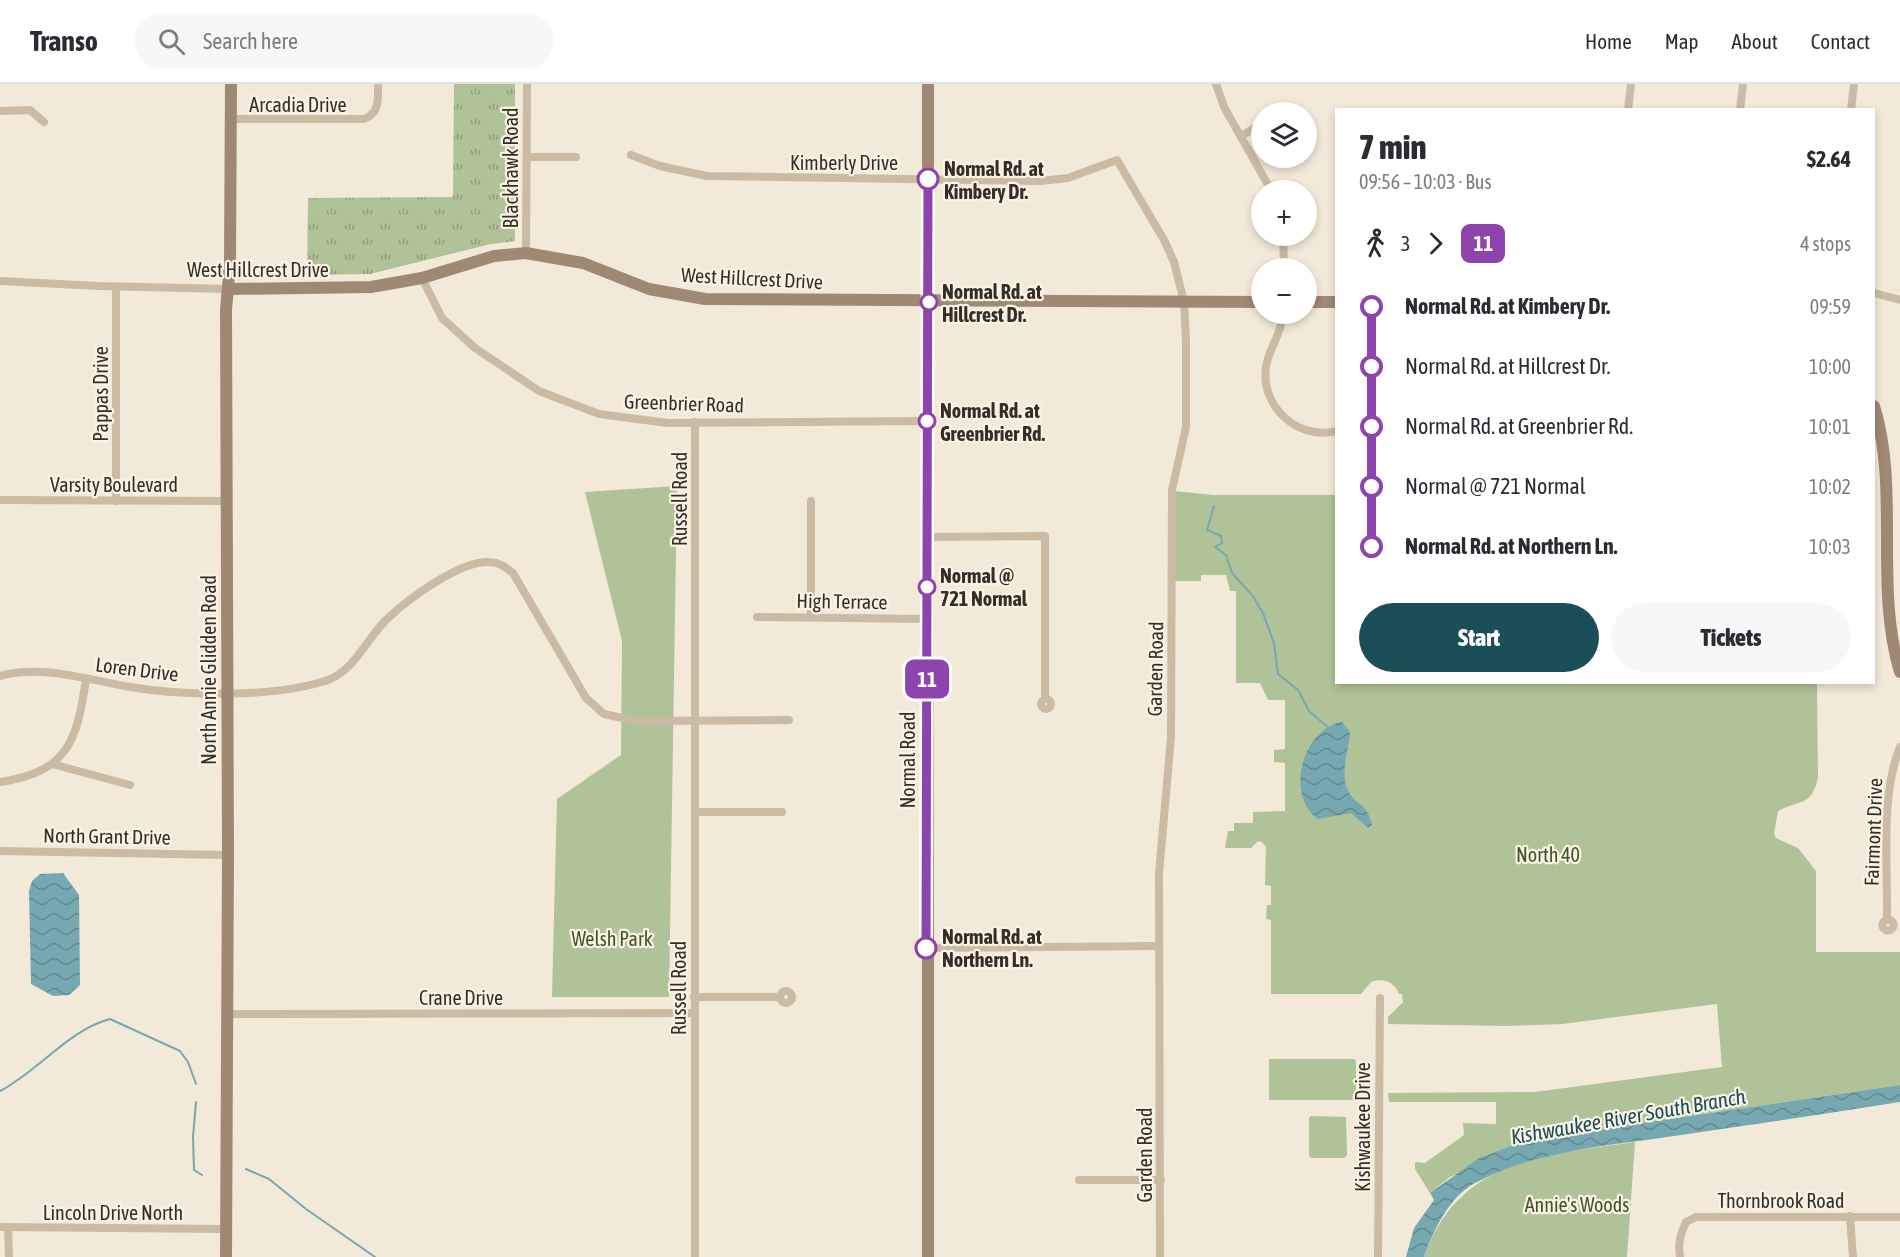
<!DOCTYPE html>
<html lang="en">
<head>
<meta charset="utf-8">
<style>
	body { margin:0; font-family:"Asap Condensed",sans-serif; background:#f7f7f7; color:#2b2b33; height:100vh; display:flex; flex-direction:column; font-size:22px; white-space:nowrap }
	* { box-sizing:border-box; margin:0 }
	p { font-size:20px; color:#7c7c81 }
	.icon { flex:none; width:33px; height:33px; fill:none; stroke:currentColor; stroke-width:2; stroke-linecap:round; stroke-linejoin:round }
	.map { position:relative; flex:1; overflow:hidden }
	.drawer { position:absolute; left:1335px; top:24px; width:540px; height:576px; display:flex; flex-direction:column; background:#fff; border-radius:0px; box-shadow:0 3px 9px #0003 }
	.drawer>* { flex:none }
	.badge { padding:0 12px; border-radius:9px; font-size:21px; line-height:39px }
	.fabs { position:absolute; left:1251px; top:18px; display:grid; gap:12px }
	.fabs a { display:grid; place-items:center; width:66px; height:66px; border-radius:50%; background:#fff; box-shadow:0 3px 9px #0003; font-size:30px }
	.map>.badge { position:absolute; translate:-50% -50%; box-shadow:0 0 0 3px #fff }
	.legs { display:flex; align-items:center; gap:9px; height:66px; padding:0 24px; font-size:20px }
	.legs p { margin-inline-start:auto }
	.head { display:flex; align-items:center; justify-content:space-between; height:102px; padding:0 24px }
	h1 { font-size:33px; font-weight:800; line-height:45px }
	.button { display:flex; gap:12px; margin-top:auto; padding:12px 24px }
	.button a { flex:1; height:69px; border-radius:36px; background:#1a4f59; color:#fff; font-size:24px; font-weight:800; line-height:69px; text-align:center }
	.button a+a { background:#f7f7f7; color:#2b2b33 }
	ul { padding:0 24px; list-style:none }
	li { display:flex; align-items:center; gap:21px; height:60px; font-size:22px }
	li i { display:grid; place-items:center; width:9px; height:100%; margin:0 8px; background:currentColor }
	li i::after { content:''; width:15px; height:15px; margin:-8px; border:4px solid; border-radius:50%; background:#fff }
	li p { margin-inline-start:auto }
	li:first-child i { background:linear-gradient(#0000 50%,currentColor 0) }
	li:last-child i { background:linear-gradient(currentColor 50%,#0000 0) }
	header { display:flex; align-items:center; gap:36px; box-sizing:border-box; height:84px; padding:0 30px; background:#fff; border-bottom:2px solid #e1e1e2 }
	header strong { font-size:28px }
	nav { display:flex; gap:33px; margin-inline-start:auto; font-size:21px }
	.search { width:420px; height:54px; background:#f7f7f7; display:flex; align-items:center; gap:15px; box-sizing:border-box; padding:0 21px; border-radius:33px; color:#7c7c81; font-size:22px }
	.map>svg:first-child { display:block }
	.grass { fill:url(#grass-tufts) }
	.green { fill:#b0c298 }
	.water { fill:url(#water-waves) }
	.lines { fill:none; stroke-linecap:round; stroke-linejoin:round }
	.stream { stroke:#76a8b1; stroke-width:2 }
	.street { stroke:#cbbaa4; stroke-width:8 }
	.secondary { stroke:#9f8975; stroke-width:12 }
	.line-1-casing { stroke:#fff; stroke-width:14 }
	.line-1 { stroke:#8e44ad; stroke-width:9 }
	.stop-1-dot { fill:#fff; stroke:#8e44ad; stroke-width:3 }
	.labels { text-anchor:middle; dominant-baseline:central; stroke-width:4.5; stroke-linejoin:round; paint-order:stroke }
	.street-label { font-size:20px; fill:#362d26; stroke:#faf3e5 }
	.stop-label { font-size:20px; font-weight:bold; fill:#362d26; stroke:#faf3e5; text-anchor:start }
	.park-label { font-size:20px; fill:#405629; stroke:#faf3e5 }
	.water-label { font-size:21px; font-style:italic; fill:#1a4f59; stroke:#faf3e5 }
</style>
</head>
<body>
<header>
<strong>Transo</strong>
<div class="search"><svg class="icon" aria-label="search" viewBox="0 0 24 24"><circle cx="10" cy="10" r="6"/><path d="M15 15l6 6"/></svg>Search here</div>
<nav><a>Home</a><a>Map</a><a>About</a><a>Contact</a></nav>
</header>
<div class="map">
<svg width="1900" height="1173" viewBox="0 0 1900 1173">
	<defs>
		<pattern id="grass-tufts" width="24" height="20" patternUnits="userSpaceOnUse" patternTransform="scale(1.5)"><rect width="24" height="20" fill="#b0c298"/><path d="M3 7l-1-3M5 7V3M7 7l1-3M15 17l-1-3M17 17v-4M19 17l1-3" fill="none" stroke="#909e7c"/></pattern>
		<pattern id="water-waves" width="16" height="10" patternUnits="userSpaceOnUse" patternTransform="scale(1.5)"><rect width="16" height="10" fill="#76a8b1"/><path d="M0 5q4-4 8 0t8 0" fill="none" stroke="#628990"/></pattern>
	</defs>
	<rect width="100%" height="100%" fill="#f3e9d9"/>
	<!-- grass -->
	<path class="grass" d="M454 0H515V157L491 160 370 190 307 191 308 114 453 113Z"/>
	<!-- green -->
	<g class="green">
		<path d="M677 402 669 913H552L557 715 621 671 622 557 585 408Z"/>
		<path d="M1173 407 1214 411H1336V598L1817 599 1818 694C1811 723 1801 715 1778 727L1774 750 1776 754 1798 764 1816 787V868H1900V1001L1623 1042 1514 1061 1450 1093 1430 1109 1415 1085V1078L1425 1079 1464 1051 1463 1039 1496 1040V1018H1389L1388 1009 1535 1008 1722 983 1717 920 1562 940 1508 942 1388 940V933L1403 918 1402 910H1399C1394 897 1383 894 1371 898L1361 910H1271V836L1266 835 1267 821H1271V802L1265 801 1266 763 1262 758 1258 757 1251 764H1225L1228 747H1234V739H1253V728L1285 727V679L1274 678V666L1285 665V616H1268L1260 599H1236V507H1230L1226 491H1201V497H1173Z"/>
		<path d="M1269 975H1354L1356 977V1014L1354 1016H1269Z"/>
		<path d="M1311 1032 1346 1033 1347 1071 1344 1074H1312L1309 1072V1034Z"/>
		<path d="M1635 1058 1627 1173H1424C1458 1075 1545 1071 1635 1058Z"/>
	</g>
	<!-- water -->
	<g class="water">
		<path d="M1342 638 1350 648C1349 667 1338 692 1350 710 1360 725 1366 717 1372 741L1368 744 1351 729 1318 735C1284 711 1303 644 1342 638Z"/>
		<path d="M63 789 79 811 80 901 69 911 53 912 31 900 29 807 32 797 40 790Z"/>
		<path d="M1900 1001V1018C1825 1030 1749 1041 1674 1052 1607 1062 1534 1067 1475 1099 1449 1113 1433 1147 1424 1173H1406L1414 1144 1434 1116 1430 1109 1479 1074 1514 1061 1623 1042Z"/>
	</g>
	<g class="lines">
		<!-- stream -->
		<g class="stream">
			<path d="M1214 422 1207 446 1221 452 1222 459 1215 463 1226 471 1232 489 1252 511 1263 529 1274 559 1278 590 1298 606 1309 627 1329 644"/>
			<path d="M0 1007C37 988 70 945 110 935L180 967 188 978 196 1000"/>
			<path d="M196 1018 193 1053 194 1086 202 1091"/>
			<path d="M246 1085 269 1095 306 1125 375 1173"/>
		</g>
		<!-- street -->
		<g class="street">
			<path d="M1216 0 1224 23 1271 106"/>
			<path d="M1628 26 1631 0"/>
			<path d="M1740 26 1743 0"/>
			<path d="M1851 26 1854 0"/>
			<path d="M0 27 30 26 44 38"/>
			<path d="M231 35H364C380 29 378 15 378 0"/>
			<path d="M1241 52 1262 40"/>
			<path d="M631 71 660 82 707 92 1041 97 1068 94 1117 76 1164 156 1174 178 1184 218 1186 256V343L1172 406 1171 653 1159 790 1160 1173"/>
			<path d="M527 73H576"/>
			<path d="M1283 152 1284 184"/>
			<path d="M526 169 527 0"/>
			<path d="M422 194 442 234 475 264 539 307 599 330 668 339 927 337"/>
			<path d="M0 197 98 202 229 205"/>
			<path d="M116 203V417"/>
			<path d="M1874 209 1900 216"/>
			<path d="M1283 230C1282 250 1269 263 1266 283 1260 322 1298 357 1336 347"/>
			<path d="M0 416 228 417"/>
			<path d="M811 417V533"/>
			<path d="M927 453 1045 452V615"/>
			<path d="M757 533 927 535"/>
			<path d="M0 592C42 580 88 596 130 603 185 612 275 614 328 596 355 586 367 554 387 535 408 515 459 477 489 478 499 478 505 483 513 489L586 614 604 630 636 637 789 636"/>
			<circle cx="1046" cy="620" r="5"/>
			<path d="M52 680 130 701"/>
			<path d="M0 698C68 688 77 657 86 595"/>
			<path d="M696 728H782"/>
			<path d="M0 767 228 771"/>
			<path d="M1887 835C1888 783 1880 711 1900 663"/>
			<circle cx="1888" cy="841" r="5.5"/>
			<path d="M926 864 1159 862"/>
			<circle cx="786" cy="913" r="6"/>
			<path d="M694 913H779"/>
			<path d="M228 930 694 929"/>
			<path d="M1079 1096H1161"/>
			<path d="M1850 1132 1853 1173"/>
			<path d="M0 1143 226 1145"/>
			<path d="M8 1143 9 1173"/>
			<path d="M695 1173V338"/>
			<path d="M1378 1173 1380 914"/>
			<path d="M1680 1173C1678 1159 1680 1151 1686 1138L1696 1133H1900"/>
		</g>
		<!-- secondary -->
		<g class="secondary">
			<path d="M229 205 371 203 422 194 494 172 526 169 583 179 649 205 705 215 1262 218"/>
			<path d="M1306 218H1336"/>
			<path d="M1874 322C1900 405 1874 502 1900 588"/>
			<path d="M226 1173 228 771 226 226 230 179 231 0"/>
			<path d="M928 1173V0"/>
		</g>
	</g>
	<g class="lines">
		<defs>
			<path id="line-1" d="M926 864 928 95"/>
		</defs>
		<!-- line-1 casing -->
		<use href="#line-1" class="line-1-casing"/>
		<!-- line-1 -->
		<use href="#line-1" class="line-1"/>
	</g>
	<!-- markers -->
	<g class="stop-1-dot">
		<circle cx="928" cy="95" r="10"/>
		<circle cx="929" cy="218" r="8"/>
		<circle cx="927" cy="337" r="8"/>
		<circle cx="927" cy="503" r="8"/>
		<circle cx="926" cy="864" r="10"/>
	</g>
	<g class="labels">
		<!-- street labels -->
		<g class="street-label">
			<text x="298" y="20">Arcadia Drive</text>
			<text x="844" y="78">Kimberly Drive</text>
			<text transform="translate(510 84) rotate(-90)">Blackhawk Road</text>
			<text x="258" y="185">West Hillcrest Drive</text>
			<text transform="translate(752 194) rotate(3)">West Hillcrest Drive</text>
			<text transform="translate(100 310) rotate(-90)">Pappas Drive</text>
			<text transform="translate(684 319) rotate(2)">Greenbrier Road</text>
			<text x="114" y="400">Varsity Boulevard</text>
			<text transform="translate(679 415) rotate(-90)">Russell Road</text>
			<text transform="translate(842 517) rotate(1)">High Terrace</text>
			<text transform="translate(137 585) rotate(7)">Loren Drive</text>
			<text transform="translate(1155 585) rotate(-89)">Garden Road</text>
			<text transform="translate(208 586) rotate(-90)">North Annie Glidden Road</text>
			<text transform="translate(907 676) rotate(-90)">Normal Road</text>
			<text transform="translate(1873 748) rotate(-88)">Fairmont Drive</text>
			<text transform="translate(107 752) rotate(1)">North Grant Drive</text>
			<text transform="translate(678 904) rotate(-90)">Russell Road</text>
			<text x="461" y="913">Crane Drive</text>
			<text transform="translate(1362 1043) rotate(-90)">Kishwaukee Drive</text>
			<text transform="translate(1144 1071) rotate(-90)">Garden Road</text>
			<text x="1781" y="1116">Thornbrook Road</text>
			<text x="113" y="1128">Lincoln Drive North</text>
		</g>
		<!-- stop labels -->
		<g class="stop-label">
			<text x="944" y="84">Normal Rd. at<tspan x="944" dy="23">Kimbery Dr.</tspan></text>
			<text x="942" y="207">Normal Rd. at<tspan x="942" dy="23">Hillcrest Dr.</tspan></text>
			<text x="940" y="326">Normal Rd. at<tspan x="940" dy="23">Greenbrier Rd.</tspan></text>
			<text x="940" y="491">Normal @<tspan x="940" dy="23">721 Normal</tspan></text>
			<text x="942" y="852">Normal Rd. at<tspan x="942" dy="23">Northern Ln.</tspan></text>
		</g>
		<!-- park labels -->
		<g class="park-label">
			<text x="1548" y="770">North 40</text>
			<text x="612" y="854">Welsh Park</text>
			<text x="1577" y="1120">Annie's Woods</text>
		</g>
		<!-- water labels -->
		<g class="water-label">
			<text transform="translate(1628 1032) rotate(-10)">Kishwaukee River South Branch</text>
		</g>
	</g>
</svg>
<div class="fabs">
<a><svg class="icon" aria-label="layers" viewBox="0 0 24 24"><path d="M12 4l9 5-9 5-9-5zM3 14l9 5 9-5"/></svg></a>
<a>+</a>
<a>−</a>
</div>
<b class="badge" style="left:927px;top:595px;background:#8e44ad;color:#fff">11</b>
<section class="drawer">
<div class="head"><div><h1>7 min</h1><p>09:56 – 10:03 · Bus</p></div><b>$2.64</b></div>
<div class="legs"><svg class="icon" aria-label="walk" viewBox="0 0 24 24"><circle cx="13" cy="4" r="2"/><path d="M13 8l-2 6 4 7M11 14l-3 7M7 12l3-4h3l4 4"/></svg>3<svg class="icon" aria-label="forward" viewBox="0 0 24 24"><path d="M9 5l7 7-7 7"/></svg><b class="badge" style="background:#8e44ad;color:#fff">11</b><p>4 stops</p></div>
<ul>
<li><i style="color:#8e44ad"></i><b>Normal Rd. at Kimbery Dr.</b><p>09:59</p></li>
<li><i style="color:#8e44ad"></i><span>Normal Rd. at Hillcrest Dr.</span><p>10:00</p></li>
<li><i style="color:#8e44ad"></i><span>Normal Rd. at Greenbrier Rd.</span><p>10:01</p></li>
<li><i style="color:#8e44ad"></i><span>Normal @ 721 Normal</span><p>10:02</p></li>
<li><i style="color:#8e44ad"></i><b>Normal Rd. at Northern Ln.</b><p>10:03</p></li>
</ul>
<div class="button"><a>Start</a><a>Tickets</a></div>
</section>
</div>
</body>
</html>
